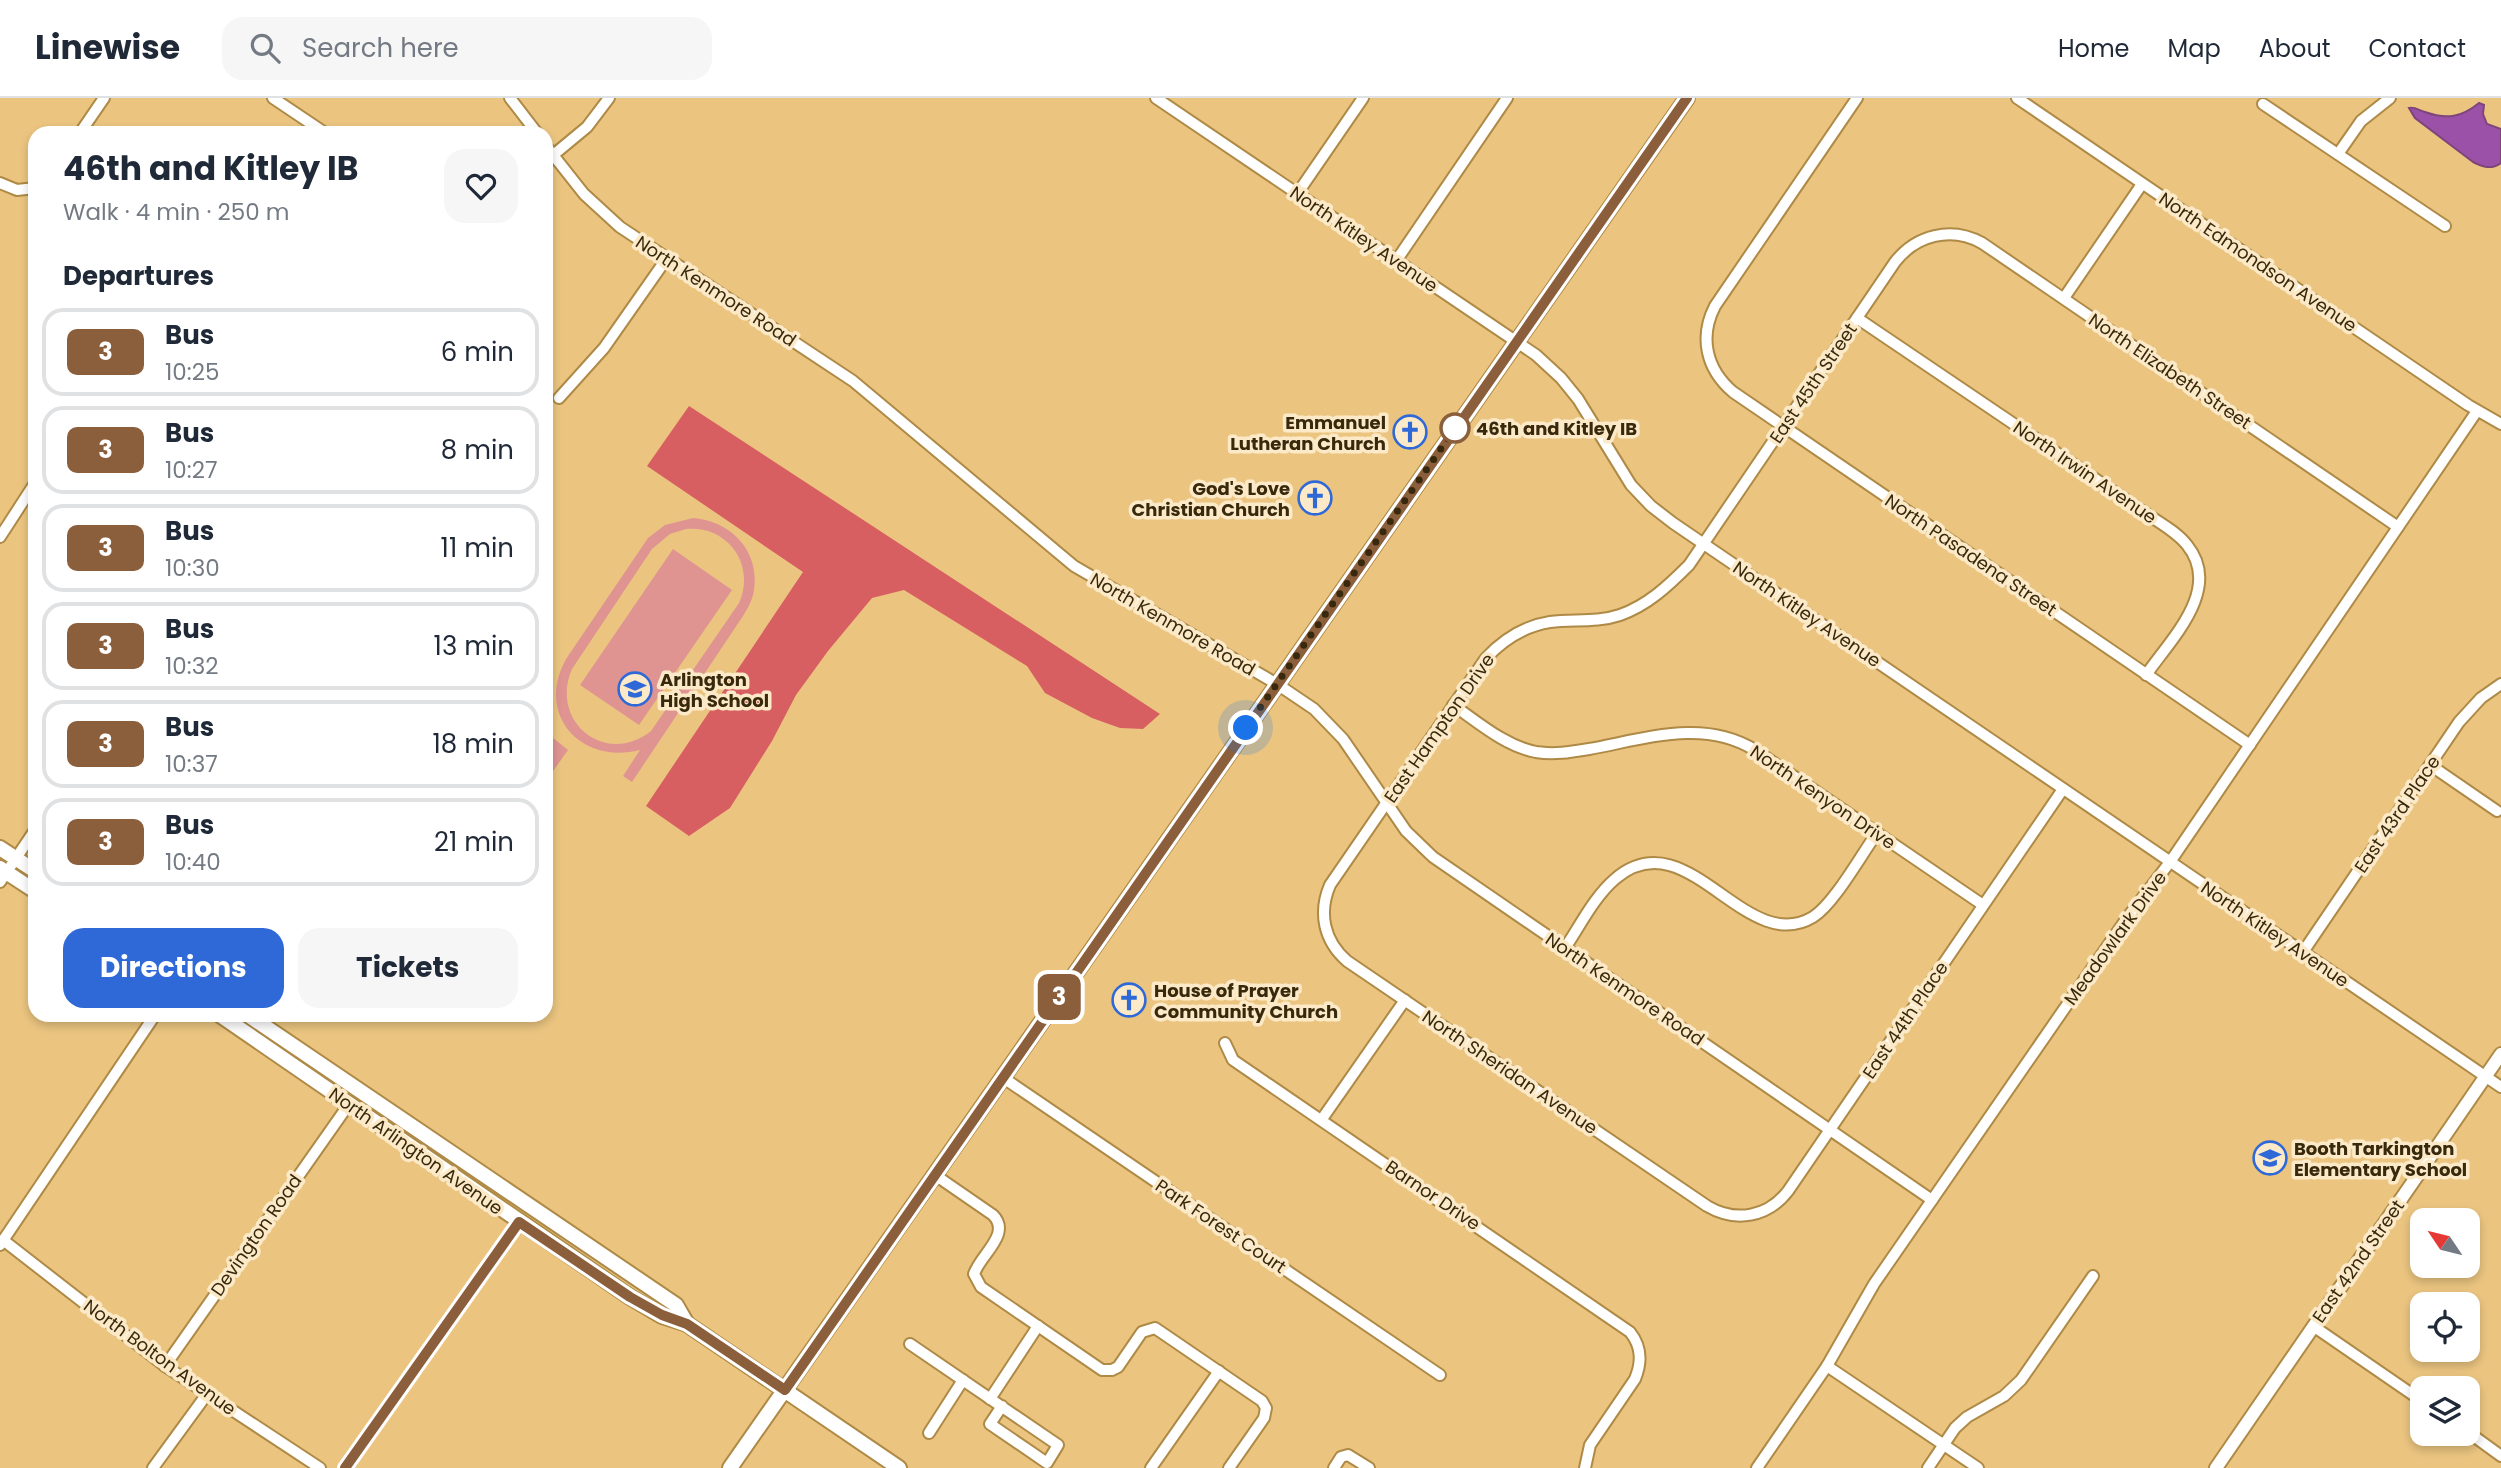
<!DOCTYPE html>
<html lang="en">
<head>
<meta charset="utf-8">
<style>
	body { margin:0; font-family:Poppins,sans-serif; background:#f6f6f7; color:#1f2937; height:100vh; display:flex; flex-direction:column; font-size:26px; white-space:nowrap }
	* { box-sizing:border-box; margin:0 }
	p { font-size:23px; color:#747a83 }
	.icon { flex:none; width:38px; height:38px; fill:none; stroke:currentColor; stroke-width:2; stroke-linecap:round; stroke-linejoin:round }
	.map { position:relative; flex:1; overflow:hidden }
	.sheet { position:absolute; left:28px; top:28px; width:525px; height:896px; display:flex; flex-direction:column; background:#fff; border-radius:21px; box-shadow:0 4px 10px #0003 }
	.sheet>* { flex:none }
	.badge { padding:0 14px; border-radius:10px; font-size:24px; line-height:46px }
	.needle { width:46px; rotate:305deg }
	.tools { position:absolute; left:2410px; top:1110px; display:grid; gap:14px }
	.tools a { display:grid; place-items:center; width:70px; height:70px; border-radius:14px; background:#fff; box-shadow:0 4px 10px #0003; font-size:35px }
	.you { position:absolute; width:35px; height:35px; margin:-18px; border:5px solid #fff; border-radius:50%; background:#1a73e8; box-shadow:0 0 0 10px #1a73e833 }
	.map>.badge { position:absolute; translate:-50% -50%; box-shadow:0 0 0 4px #fff }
	h2 { padding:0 35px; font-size:26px; line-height:63px }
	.round { display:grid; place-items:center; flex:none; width:74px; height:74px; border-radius:21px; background:#f6f6f7 }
	.headline { display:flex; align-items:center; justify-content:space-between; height:119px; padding:0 35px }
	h1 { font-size:33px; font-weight:700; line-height:52px }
	.primary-button { display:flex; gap:14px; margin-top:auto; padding:14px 35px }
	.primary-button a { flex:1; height:80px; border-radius:21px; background:#2f69d7; color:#fff; font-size:28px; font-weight:700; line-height:80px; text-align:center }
	.primary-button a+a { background:#f6f6f7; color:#1f2937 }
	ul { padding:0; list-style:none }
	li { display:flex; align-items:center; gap:21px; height:88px; margin:0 14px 10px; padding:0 21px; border:4px solid #e0e1e3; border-radius:21px }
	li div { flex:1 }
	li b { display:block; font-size:26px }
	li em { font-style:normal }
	li .badge { min-width:77px; font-weight:700; text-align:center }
	header { display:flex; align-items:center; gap:42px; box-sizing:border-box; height:98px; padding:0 35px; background:#fff; border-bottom:2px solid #e0e1e3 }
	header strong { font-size:33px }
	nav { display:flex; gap:38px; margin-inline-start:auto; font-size:24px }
	.search { width:490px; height:63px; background:#f6f6f7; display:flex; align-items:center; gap:18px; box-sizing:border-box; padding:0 24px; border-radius:21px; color:#747a83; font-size:26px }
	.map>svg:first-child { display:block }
	.green { fill:#e09492; fill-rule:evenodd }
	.forest { fill:#d85f61 }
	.water { fill:#9c51a9; stroke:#7e457a; stroke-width:2 }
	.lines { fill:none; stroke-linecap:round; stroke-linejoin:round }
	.minor-casing { stroke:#ae8a46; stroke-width:14 }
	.tertiary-casing { stroke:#ae8a46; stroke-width:16 }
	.secondary-casing { stroke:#ae8a46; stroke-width:18 }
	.minor { stroke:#fff; stroke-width:10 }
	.tertiary { stroke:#fff; stroke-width:12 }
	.secondary { stroke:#fff; stroke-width:14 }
	.line-casing { stroke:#fff; stroke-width:16 }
	.line { stroke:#8b5e3c; stroke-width:10 }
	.walk { stroke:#38290c; stroke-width:7; stroke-dasharray:0 12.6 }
	.stop-dot { fill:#fff; stroke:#8b5e3c; stroke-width:3.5 }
	.labels { text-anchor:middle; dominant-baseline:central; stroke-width:7; stroke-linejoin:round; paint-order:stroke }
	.street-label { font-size:18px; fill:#38290c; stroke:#fce9c8 }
	.poi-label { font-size:18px; font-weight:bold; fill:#38290c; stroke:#fce9c8; text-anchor:start }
	.stop-label { font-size:18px; font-weight:bold; fill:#38290c; stroke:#fce9c8; text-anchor:start }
</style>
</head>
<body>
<header>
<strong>Linewise</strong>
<div class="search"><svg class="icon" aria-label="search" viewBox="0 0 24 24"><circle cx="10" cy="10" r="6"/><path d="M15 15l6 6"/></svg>Search here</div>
<nav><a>Home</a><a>Map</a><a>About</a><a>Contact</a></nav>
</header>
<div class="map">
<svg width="2501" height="1370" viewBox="0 0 2501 1370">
	<rect width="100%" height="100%" fill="#ebc580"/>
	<!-- green -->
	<g class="green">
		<path d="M693 420C731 423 760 453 754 492 753 501 748 510 743 518L632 684 623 678 640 652C581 667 535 617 566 561L648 440 665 427ZM686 431C728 427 756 467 739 505L651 633C606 669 549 624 572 571L652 451 670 436Z"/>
		<path d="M673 451 732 492 639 627 580 587Z"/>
		<path d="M546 627 548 636 568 652 546 683Z"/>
	</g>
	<!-- forest -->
	<path class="forest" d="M689 308 1160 616 1143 631 1120 630 1092 620 1045 595 1027 568 904 492 872 500 828 553 796 597 772 643 730 710 689 738 646 708 803 474 647 368Z"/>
	<!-- water -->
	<path class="water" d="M2479 5 2484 7 2483 16 2487 26 2501 31V65C2491 72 2483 69 2473 64L2415 20 2409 10C2416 9 2418 12 2425 14 2447 22 2462 19 2479 5Z"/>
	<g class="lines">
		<defs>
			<g id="minor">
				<path d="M273 0 325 35"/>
				<path d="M510 0 537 35"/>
				<path d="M1156 0 1536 257 1561 280 1578 301 1631 387 1651 408 1673 425 2501 989"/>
				<path d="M1857 0 1715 208C1699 239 1706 271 1733 294L2250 647"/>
				<path d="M2017 0 2468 307 2501 326"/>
				<path d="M2263 6 2445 128"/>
				<path d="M80 35 104 0"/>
				<path d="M546 48 584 96 620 129 853 283 1074 468 1277 586 1314 611 1343 641 1406 733 1433 759 1932 1102"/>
				<path d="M2338 56 2361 23 2390 0"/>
				<path d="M546 63 587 29 609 0"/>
				<path d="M0 85 17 92 35 90"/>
				<path d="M1297 96 1363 0"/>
				<path d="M1396 163 1507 0"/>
				<path d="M2064 200 2142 86"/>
				<path d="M1857 220 2144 414C2158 424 2176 433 2187 447 2223 491 2171 541 2146 577"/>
				<path d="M559 300 604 250 667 160"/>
				<path d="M0 439 35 385"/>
				<path d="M1453 607C1479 625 1505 648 1536 654 1554 657 1571 654 1589 651 1645 641 1703 620 1755 652L1983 807"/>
				<path d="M2430 667 2497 713"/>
				<path d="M2063 691 1788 1093C1768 1119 1736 1125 1707 1108L1347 863C1324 843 1318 815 1330 787L1486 560C1504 541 1524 528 1550 524 1574 521 1596 525 1620 517 1648 507 1668 488 1689 467L1895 164C1916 137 1951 128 1982 145L2398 429"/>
				<path d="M0 784 35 732"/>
				<path d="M1565 850C1580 828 1594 799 1615 781 1687 719 1745 860 1813 819 1834 806 1861 757 1877 735"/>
				<path d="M2303 854 2459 624 2481 600 2501 586"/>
				<path d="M1225 945 1233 962 1630 1234C1642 1249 1642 1264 1635 1281L1590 1347 1585 1370"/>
				<path d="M1002 979 1440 1277"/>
				<path d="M1322 1021 1405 902"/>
				<path d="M935 1077 993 1117C1012 1136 980 1157 974 1176L981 1189 1102 1272H1112L1118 1269 1142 1234 1155 1230 1262 1303 1266 1310 1264 1320 1229 1370"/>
				<path d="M3 1142 165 1268 320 1370"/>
				<path d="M0 1147 155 917"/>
				<path d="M2313 1228 2422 1303"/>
				<path d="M910 1246 1058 1347 1047 1365 990 1326 1002 1308"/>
				<path d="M165 1268 349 1006"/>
				<path d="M1827 1268 1978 1370"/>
				<path d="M990 1301 1038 1228"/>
				<path d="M2468 1334 2501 1358"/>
				<path d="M929 1335 963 1282"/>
				<path d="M153 1370 207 1296"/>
				<path d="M345 1370 519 1124"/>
				<path d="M1151 1370 1219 1273"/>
				<path d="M1334 1370 1341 1359 1348 1357 1369 1370"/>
				<path d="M1757 1370 1827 1268 1874 1186 2127 820 2170 764 2477 313"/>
				<path d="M1928 1370 1955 1330 1967 1319 2004 1298 2021 1282 2093 1178"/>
			</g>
			<path id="tertiary" d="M2216 1370 2501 956"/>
			<g id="secondary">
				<path d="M0 750 35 773"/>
				<path d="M0 770 35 793"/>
				<path d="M220 917 630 1199 662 1218 687 1226 899 1370"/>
				<path d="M248 917 676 1207 687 1226"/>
				<path d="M730 1370 1687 0"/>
			</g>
		</defs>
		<!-- minor casing -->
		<use href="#minor" class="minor-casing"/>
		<!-- tertiary casing -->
		<use href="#tertiary" class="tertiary-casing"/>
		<!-- secondary casing -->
		<use href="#secondary" class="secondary-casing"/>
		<!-- minor -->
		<use href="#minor" class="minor"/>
		<!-- tertiary -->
		<use href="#tertiary" class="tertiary"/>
		<!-- secondary -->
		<use href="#secondary" class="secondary"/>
	</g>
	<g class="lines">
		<defs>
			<path id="line" d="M345 1370 519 1124 630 1199 662 1217 687 1226 785 1292 1687 0"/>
		</defs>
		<!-- line casing -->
		<use href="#line" class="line-casing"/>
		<!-- line -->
		<use href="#line" class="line"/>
		<!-- walk -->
		<path class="walk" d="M1246 630 1459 325 1455 330"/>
	</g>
	<!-- icons -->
	<defs>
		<symbol id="church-ring" viewBox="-11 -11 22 22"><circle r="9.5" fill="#fce9c8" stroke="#2f69d7" stroke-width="1.5"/><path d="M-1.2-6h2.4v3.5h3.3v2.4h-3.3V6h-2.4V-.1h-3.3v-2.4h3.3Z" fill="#2f69d7"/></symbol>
		<symbol id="school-ring" viewBox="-11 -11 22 22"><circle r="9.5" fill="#fce9c8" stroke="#2f69d7" stroke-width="1.5"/><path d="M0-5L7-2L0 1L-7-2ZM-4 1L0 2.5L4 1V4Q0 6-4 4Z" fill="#2f69d7"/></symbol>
	</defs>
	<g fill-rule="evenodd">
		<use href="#church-ring" x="1391" y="315" width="38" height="38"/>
		<use href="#church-ring" x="1296" y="381" width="38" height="38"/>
		<use href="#school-ring" x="616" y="572" width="38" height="38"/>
		<use href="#church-ring" x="1110" y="883" width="38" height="38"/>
		<use href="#school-ring" x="2251" y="1041" width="38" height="38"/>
	</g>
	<!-- markers -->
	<circle class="stop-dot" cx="1455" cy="330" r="14"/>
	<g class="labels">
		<!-- street labels -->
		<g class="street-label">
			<text transform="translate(1364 141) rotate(34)">North Kitley Avenue</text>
			<text transform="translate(2258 164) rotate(34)">North Edmondson Avenue</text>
			<text transform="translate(716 193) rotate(33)">North Kenmore Road</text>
			<text transform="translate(2170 273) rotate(34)">North Elizabeth Street</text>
			<text transform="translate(1813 285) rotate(-56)">East 45th Street</text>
			<text transform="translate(2085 374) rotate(34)">North Irwin Avenue</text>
			<text transform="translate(1971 457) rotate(34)">North Pasadena Street</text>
			<text transform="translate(1807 516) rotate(34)">North Kitley Avenue</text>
			<text transform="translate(1173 526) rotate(30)">North Kenmore Road</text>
			<text transform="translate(1439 630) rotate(-55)">East Hampton Drive</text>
			<text transform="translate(1823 699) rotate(34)">North Kenyon Drive</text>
			<text transform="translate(2397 716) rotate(-56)">East 43rd Place</text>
			<text transform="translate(2275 836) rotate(34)">North Kitley Avenue</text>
			<text transform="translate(2115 840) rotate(-54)">Meadowlark Drive</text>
			<text transform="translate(1625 891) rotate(34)">North Kenmore Road</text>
			<text transform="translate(1905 922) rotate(-56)">East 44th Place</text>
			<text transform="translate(1510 974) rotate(34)">North Sheridan Avenue</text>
			<text transform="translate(416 1053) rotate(35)">North Arlington Avenue</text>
			<text transform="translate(1433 1097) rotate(34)">Barnor Drive</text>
			<text transform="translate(1221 1128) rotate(34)">Park Forest Court</text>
			<text transform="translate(256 1137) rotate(-55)">Devington Road</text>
			<text transform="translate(2358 1163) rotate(-55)">East 42nd Street</text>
			<text transform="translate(160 1259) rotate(36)">North Bolton Avenue</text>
		</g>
		<!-- poi labels -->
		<g class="poi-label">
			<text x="1386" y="324" text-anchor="end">Emmanuel<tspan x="1386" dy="21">Lutheran Church</tspan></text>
			<text x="1290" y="390" text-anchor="end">God's Love<tspan x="1290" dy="21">Christian Church</tspan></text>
			<text x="660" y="581">Arlington<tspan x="660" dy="21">High School</tspan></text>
			<text x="1154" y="892">House of Prayer<tspan x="1154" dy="21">Community Church</tspan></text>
			<text x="2294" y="1050">Booth Tarkington<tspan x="2294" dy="21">Elementary School</tspan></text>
		</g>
		<!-- stop labels -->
		<g class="stop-label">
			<text x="1476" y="330">46th and Kitley IB</text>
		</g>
	</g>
</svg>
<div class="tools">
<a><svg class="needle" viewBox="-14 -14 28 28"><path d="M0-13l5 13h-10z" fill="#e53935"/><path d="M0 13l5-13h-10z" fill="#747a83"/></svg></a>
<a><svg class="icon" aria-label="locate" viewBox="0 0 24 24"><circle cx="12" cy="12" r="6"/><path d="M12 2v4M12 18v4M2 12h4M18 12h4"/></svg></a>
<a><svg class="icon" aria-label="layers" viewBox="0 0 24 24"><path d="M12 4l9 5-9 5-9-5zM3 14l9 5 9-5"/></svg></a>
</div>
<div class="you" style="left:1246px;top:630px"></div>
<b class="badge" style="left:1059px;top:899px;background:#8b5e3c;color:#fff">3</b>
<section class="sheet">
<div class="headline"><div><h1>46th and Kitley IB</h1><p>Walk · 4 min · 250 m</p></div><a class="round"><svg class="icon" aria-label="heart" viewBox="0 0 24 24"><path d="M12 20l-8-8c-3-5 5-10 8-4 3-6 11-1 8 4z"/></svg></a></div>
<h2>Departures</h2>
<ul>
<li><span class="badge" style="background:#8b5e3c;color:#fff">3</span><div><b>Bus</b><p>10:25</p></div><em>6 min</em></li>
<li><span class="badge" style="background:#8b5e3c;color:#fff">3</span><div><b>Bus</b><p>10:27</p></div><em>8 min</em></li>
<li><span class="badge" style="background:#8b5e3c;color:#fff">3</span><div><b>Bus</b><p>10:30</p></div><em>11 min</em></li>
<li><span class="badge" style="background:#8b5e3c;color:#fff">3</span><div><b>Bus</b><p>10:32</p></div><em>13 min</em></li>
<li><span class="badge" style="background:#8b5e3c;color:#fff">3</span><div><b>Bus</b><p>10:37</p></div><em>18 min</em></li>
<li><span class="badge" style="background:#8b5e3c;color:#fff">3</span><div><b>Bus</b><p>10:40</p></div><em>21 min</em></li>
</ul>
<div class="primary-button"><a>Directions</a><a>Tickets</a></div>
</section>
</div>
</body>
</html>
